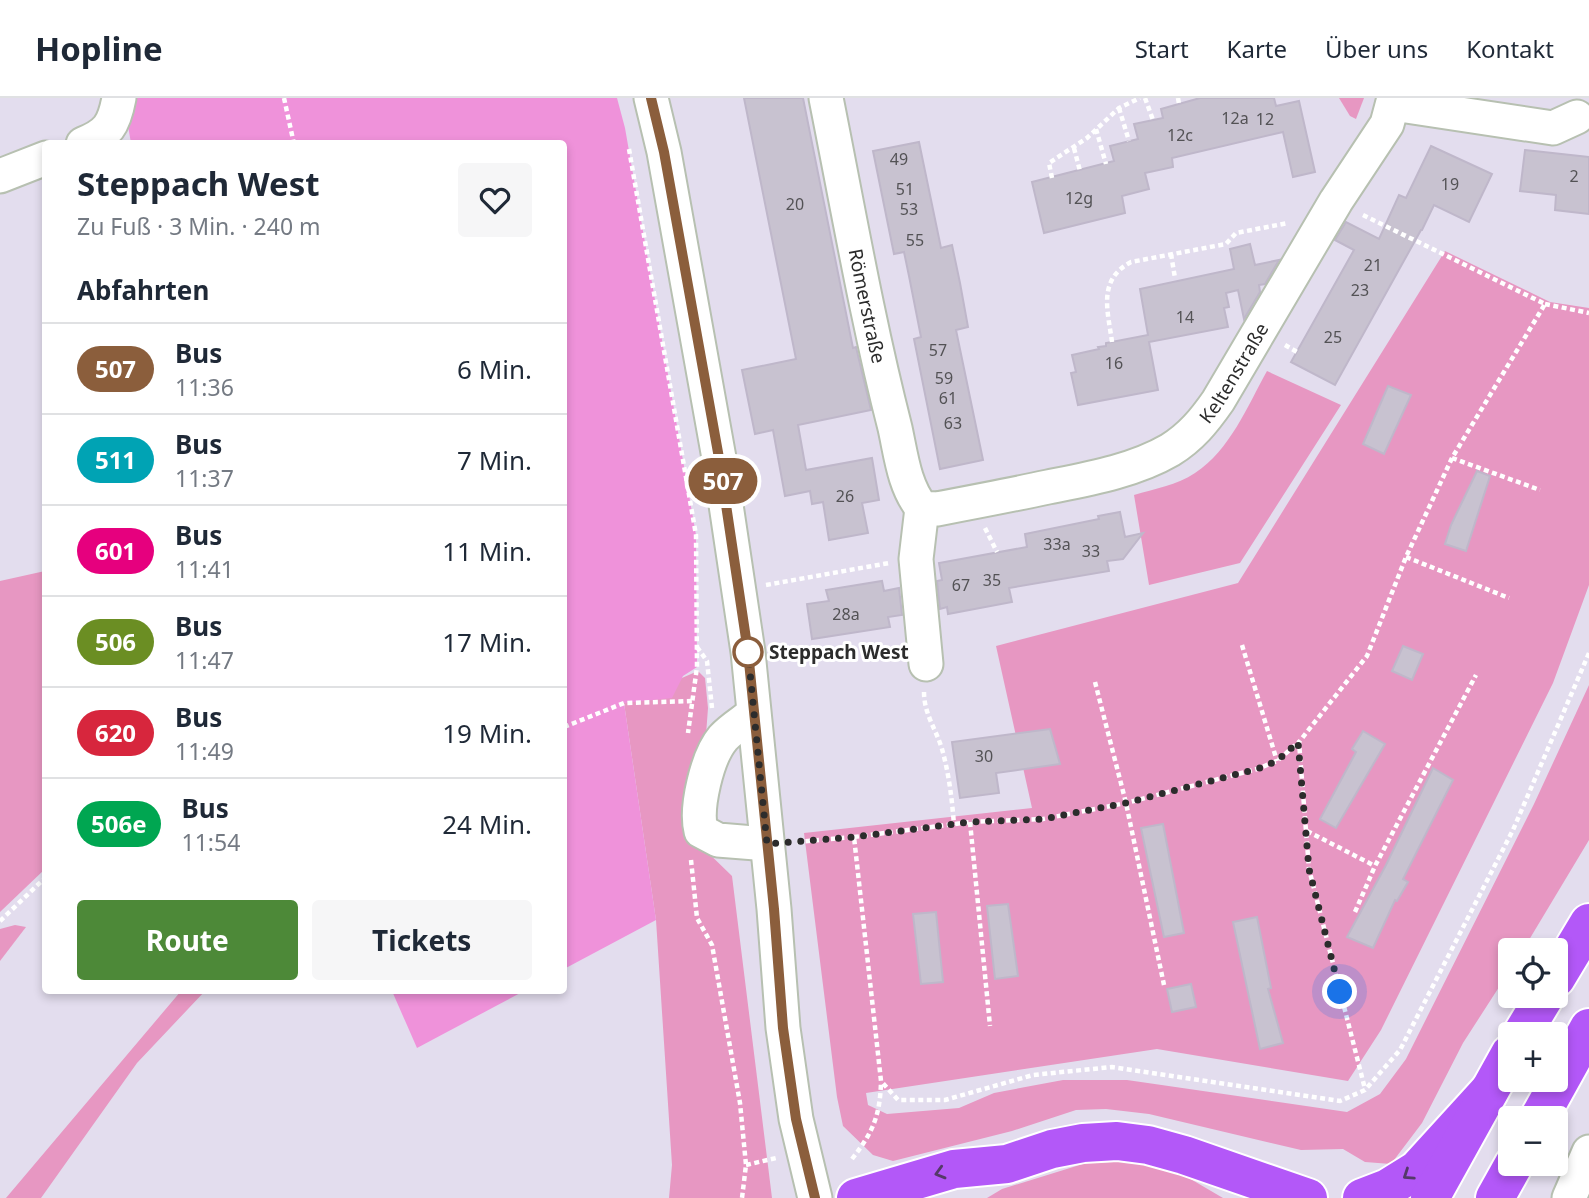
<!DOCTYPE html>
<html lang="de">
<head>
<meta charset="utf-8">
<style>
	body { margin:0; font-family:"Noto Sans",sans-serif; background:#f6f6f7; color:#1f2937; height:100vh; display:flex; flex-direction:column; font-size:26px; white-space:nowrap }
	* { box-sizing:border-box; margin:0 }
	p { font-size:23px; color:#747a83 }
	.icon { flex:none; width:38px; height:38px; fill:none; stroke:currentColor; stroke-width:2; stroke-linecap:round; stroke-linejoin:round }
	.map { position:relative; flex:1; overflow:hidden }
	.panel { position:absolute; left:42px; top:42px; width:525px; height:854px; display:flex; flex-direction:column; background:#fff; border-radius:7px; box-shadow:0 4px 10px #0003 }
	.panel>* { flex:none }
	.badge { padding:0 14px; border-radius:23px; font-size:24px; line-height:46px }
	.fabs { position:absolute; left:1498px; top:840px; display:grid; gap:14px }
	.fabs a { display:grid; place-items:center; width:70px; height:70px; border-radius:7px; background:#fff; box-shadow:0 4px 10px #0003; font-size:35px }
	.you { position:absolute; width:35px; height:35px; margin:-18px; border:5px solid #fff; border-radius:50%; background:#1a73e8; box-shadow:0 0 0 10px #1a73e833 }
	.map>.badge { position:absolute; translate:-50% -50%; box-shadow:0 0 0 4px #fff }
	h2 { padding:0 35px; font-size:26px; line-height:63px }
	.round { display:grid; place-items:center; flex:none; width:74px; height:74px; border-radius:7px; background:#f6f6f7 }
	.headline { display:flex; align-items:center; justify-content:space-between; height:119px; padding:0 35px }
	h1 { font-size:33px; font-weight:700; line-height:52px }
	.button { display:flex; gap:14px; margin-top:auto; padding:14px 35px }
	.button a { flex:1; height:80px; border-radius:7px; background:#4d8938; color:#fff; font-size:28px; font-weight:700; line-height:80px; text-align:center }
	.button a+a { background:#f6f6f7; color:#1f2937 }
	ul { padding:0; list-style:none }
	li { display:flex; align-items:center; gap:21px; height:91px; padding:0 35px; border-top:2px solid #e0e1e3 }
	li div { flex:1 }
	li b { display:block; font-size:26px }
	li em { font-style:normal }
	li .badge { min-width:77px; font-weight:700; text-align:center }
	header { display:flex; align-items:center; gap:42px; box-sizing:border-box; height:98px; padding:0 35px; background:#fff; border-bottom:2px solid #e0e1e3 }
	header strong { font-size:33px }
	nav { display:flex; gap:38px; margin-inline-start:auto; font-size:24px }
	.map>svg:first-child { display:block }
	.green { fill:#e797c2 }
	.pitch { fill:#ef92da }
	.building { fill:#c8c2d0; stroke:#bfb7ca; stroke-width:2 }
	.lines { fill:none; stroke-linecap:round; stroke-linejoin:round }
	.minor-casing { stroke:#b7c0b1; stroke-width:37 }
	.major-casing { stroke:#fff; stroke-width:42 }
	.path { stroke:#fff; stroke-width:4.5; stroke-dasharray:5 3.5; stroke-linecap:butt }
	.minor { stroke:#fff; stroke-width:33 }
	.major { stroke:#b358f8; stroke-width:38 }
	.oneway { stroke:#543969 }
	.line-casing { stroke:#fff; stroke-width:16 }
	.line { stroke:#8b5e3c; stroke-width:10 }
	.walk { stroke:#2c2c2c; stroke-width:7; stroke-dasharray:0 12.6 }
	.stop-dot { fill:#fff; stroke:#8b5e3c; stroke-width:3.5 }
	.labels { text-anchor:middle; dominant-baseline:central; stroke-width:6; stroke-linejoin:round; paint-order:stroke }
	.number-label { font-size:16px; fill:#535255 }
	.street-label { font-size:19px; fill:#2c2c2c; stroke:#fff }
	.stop-label { font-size:19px; font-weight:bold; fill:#2c2c2c; stroke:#fff; text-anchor:start }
</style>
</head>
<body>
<header>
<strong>Hopline</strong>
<nav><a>Start</a><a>Karte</a><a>Über uns</a><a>Kontakt</a></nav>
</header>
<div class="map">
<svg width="1589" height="1100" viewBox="0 0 1589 1100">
	<rect width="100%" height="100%" fill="#e3ddee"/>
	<!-- green -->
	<g class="green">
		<path d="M1339 0H1364L1356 21 1350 18Z"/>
		<path d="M1445 153 1550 204 1589 210V487L1553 585 1381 932 1348 983 1157 951 866 995 868 1007 887 1016 959 1010 994 995 1063 982H1127L1347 1014 1380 996 1406 961 1534 706 1589 587V742L1523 852H1510V872L1463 945 1422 1025 1391 1066 1365 1064 1343 1051 1301 1052 1149 1016 1106 1011 1076 1012 1012 1033 893 1063 873 1057 843 1028 837 999 804 735 1032 710 996 548 1238 485Z"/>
		<path d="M1267 273 1341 307 1240 465 1149 487 1134 397C1154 391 1177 387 1195 375 1230 352 1247 309 1267 273Z"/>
		<path d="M45 473V771L0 814V483Z"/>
		<path d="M698 573 705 580 708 610 698 745 732 778 772 1100H669L672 1067 656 822 624 605Z"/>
		<path d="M15 827 26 829 0 863V831Z"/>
		<path d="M181 893H205L137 965 41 1100H6Z"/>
		<path d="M1139 1063 1182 1076 1223 1100H987L1002 1091 1086 1065Z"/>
	</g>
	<!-- pitch -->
	<g class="pitch">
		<path d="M123 0H617L625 30 696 437 697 569 683 578 672 600 624 605 656 822 564 871V46L131 45Z"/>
		<path d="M392 893H524L417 950Z"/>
	</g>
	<!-- building -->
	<g class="building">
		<path d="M744 0H803L853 250 856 249 871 312 798 327 806 372 872 360 879 402 862 405 868 435 829 442 823 404 812 406 810 393 785 398 773 332 755 336 742 272 796 261Z"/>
		<path d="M1200 0H1274L1276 8 1299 3 1315 74 1293 79 1283 34 1172 60 1173 69 1145 75 1149 91 1122 98 1125 115 1044 135 1032 84 1114 63 1110 48 1138 41 1134 26 1163 20 1161 11Z"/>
		<path d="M919 44 941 150 952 147 960 185 968 229 956 232 983 362 940 371 914 241 921 239 909 178 904 154 894 156 873 53Z"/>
		<path d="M1431 48 1492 76 1469 124 1434 107 1422 132H1421L1335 287 1291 264 1354 152 1335 142 1346 124 1379 141 1399 97 1406 100Z"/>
		<path d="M1525 52 1589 59V116L1555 112 1556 97 1520 93Z"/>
		<path d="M1250 146 1255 167 1279 162 1265 186 1259 187 1260 194 1244 221 1238 192 1226 195 1229 209 1224 210 1228 229 1149 244 1158 292 1078 307 1071 275 1076 274 1072 257 1099 251 1098 249 1106 248V245L1148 237 1140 191 1234 171 1230 151Z"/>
		<path d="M1388 288 1411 297 1384 356 1363 346Z"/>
		<path d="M1477 373 1490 378 1466 453 1445 446 1451 427Z"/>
		<path d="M1120 414 1125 439 1143 435 1123 461 1107 463 1109 473 1009 490 1012 504 948 516 947 509 940 511 937 483 942 482 939 465 1027 449 1025 436 1099 421 1098 418Z"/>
		<path d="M882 483 884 493 899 490 902 517 888 519 890 529 812 541 807 506 829 503 826 492Z"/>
		<path d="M1403 548 1423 556 1412 582 1392 573Z"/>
		<path d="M1050 631 1060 666 996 675 999 695 960 700 952 644Z"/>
		<path d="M1363 633 1385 646 1336 730 1320 721 1356 654 1352 651Z"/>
		<path d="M1433 670 1453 682 1403 781 1408 784 1397 803 1395 802 1373 850 1347 839 1386 767Z"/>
		<path d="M1163 726 1184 835 1164 839 1141 730Z"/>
		<path d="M1008 806 1018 878 995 881 987 808Z"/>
		<path d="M936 814 943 884 921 886 913 816Z"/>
		<path d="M1257 819 1271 890 1268 891 1283 945 1260 951 1233 824Z"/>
		<path d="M1191 886 1196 909 1172 914 1167 891Z"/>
	</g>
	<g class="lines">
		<defs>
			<g id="minor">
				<path d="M651 0 664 54 719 360 748 554 774 811 783 930 796 1021 815 1100"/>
				<path id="s1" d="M826 0C848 110 867 221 895 330 901 357 904 388 922 410L937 411C974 404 1011 397 1048 389 1088 381 1134 373 1170 352 1191 339 1204 323 1218 303L1336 103 1387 26 1394 0"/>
				<path d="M1393 6 1553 30 1577 19"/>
				<path d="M83 46C108 36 114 27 119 0"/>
				<path d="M0 78 46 60"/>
				<path d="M922 410 916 461 926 566"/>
				<path d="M753 616C743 624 731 631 723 640 707 659 695 710 701 733L718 742 767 746"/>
				<path d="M1569 1100 1589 1054"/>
			</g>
			<g id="major">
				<path d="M1556 880 1589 825"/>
				<path d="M1522 936 1545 898"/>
				<path d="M1539 1020 1589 930"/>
				<path d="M856 1100 954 1071 1007 1066 1052 1051 1083 1045 1117 1043 1148 1047 1184 1057 1308 1100"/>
				<path d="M1362 1100 1388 1090 1417 1072 1489 993"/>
				<path d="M1430 1100 1510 956"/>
				<path d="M1495 1100 1514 1066"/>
			</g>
		</defs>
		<!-- minor casing -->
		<use href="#minor" class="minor-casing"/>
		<!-- major casing -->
		<use href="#major" class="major-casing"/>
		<!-- path -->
		<g class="path">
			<path d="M284 0 294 46"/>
			<path d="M1145 0 1153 22"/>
			<path d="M1178 0 1179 6"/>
			<path d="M1119 10 1129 43"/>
			<path d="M1096 31 1106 66"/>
			<path d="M1074 50 1080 73"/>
			<path d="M629 51 696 437 697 569 688 635"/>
			<path d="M1052 80 1049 65 1087 40 1119 10 1140 0"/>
			<path d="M1363 117 1545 206 1452 360 1406 459 1367 558 1299 644 1309 771 1365 991"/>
			<path d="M1171 156 1175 180"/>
			<path d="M1545 206 1589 215"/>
			<path d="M1112 244C1108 213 1097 182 1131 164L1226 146 1236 135 1288 125"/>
			<path d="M1285 247 1297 254"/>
			<path d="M1452 360 1540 392"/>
			<path d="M985 430 997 454"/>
			<path d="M1406 459 1509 500"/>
			<path d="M766 487 889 465"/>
			<path d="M1242 547 1277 663"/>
			<path d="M697 549 707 563 712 610"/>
			<path d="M1095 584 1126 705 1164 887"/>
			<path d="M924 594C924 616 936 631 942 651 949 676 952 701 954 727"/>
			<path d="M564 629 624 605 694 603"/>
			<path d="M970 724 990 928"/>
			<path d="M1307 733 1375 768"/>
			<path d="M854 739 970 724 1043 721 1126 705 1257 671 1277 663 1299 644"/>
			<path d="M797 744 854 739 881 983 898 1002H945L1033 977 1112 969 1340 1003 1365 992 1400 952 1513 732 1589 555"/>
			<path d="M691 762 697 820 712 847 740 1005 746 1067 742 1100"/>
			<path d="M1355 814 1375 768 1476 577"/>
			<path d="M0 823 46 779"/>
			<path d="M852 1061C873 1034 880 1018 881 984"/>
			<path d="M746 1067 776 1060"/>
		</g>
		<!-- minor -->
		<use href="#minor" class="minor"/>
		<!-- major -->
		<use href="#major" class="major"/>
	</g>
	<!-- one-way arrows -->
	<defs><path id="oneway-chevron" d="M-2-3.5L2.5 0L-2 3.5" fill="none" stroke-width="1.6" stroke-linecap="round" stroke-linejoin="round" transform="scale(1.75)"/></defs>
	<g class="oneway">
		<use href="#oneway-chevron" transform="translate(940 1075) rotate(164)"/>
		<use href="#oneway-chevron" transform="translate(1408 1077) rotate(146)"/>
	</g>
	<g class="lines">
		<defs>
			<path id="line" d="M651 0 664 54 719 360 748 554 774 811 783 930 796 1021 815 1100"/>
		</defs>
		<!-- line casing -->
		<use href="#line" class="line-casing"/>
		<!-- line -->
		<use href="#line" class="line"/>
		<!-- walk -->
		<path class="walk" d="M748 554 767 746 854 739 970 724 1043 721 1126 705 1257 671 1277 663 1298 644 1309 771 1340 894"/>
	</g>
	<!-- markers -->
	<circle class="stop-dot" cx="748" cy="554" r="14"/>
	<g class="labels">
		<!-- number labels -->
		<g class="number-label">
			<text x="1235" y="20">12a</text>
			<text x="1265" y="21">12</text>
			<text x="1180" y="37">12c</text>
			<text x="899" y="61">49</text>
			<text x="1574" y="78">2</text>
			<text x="1450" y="86">19</text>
			<text x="905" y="91">51</text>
			<text x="1079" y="100">12g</text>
			<text x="795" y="106">20</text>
			<text x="909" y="111">53</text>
			<text x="915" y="142">55</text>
			<text x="1373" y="167">21</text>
			<text x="1360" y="192">23</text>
			<text x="1185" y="219">14</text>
			<text x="1333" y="239">25</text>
			<text x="938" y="252">57</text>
			<text x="1114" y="265">16</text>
			<text x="944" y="280">59</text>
			<text x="948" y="300">61</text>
			<text x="953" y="325">63</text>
			<text x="845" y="398">26</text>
			<text x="1057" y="446">33a</text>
			<text x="1091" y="453">33</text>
			<text x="992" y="482">35</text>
			<text x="961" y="487">67</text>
			<text x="846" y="516">28a</text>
			<text x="984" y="658">30</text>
		</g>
		<!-- street labels -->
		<g class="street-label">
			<text stroke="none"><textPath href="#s1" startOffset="212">Römerstraße</textPath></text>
			<text stroke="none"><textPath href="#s1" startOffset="780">Keltenstraße</textPath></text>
		</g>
		<!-- stop labels -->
		<g class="stop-label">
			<text x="769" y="554">Steppach West</text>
		</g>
	</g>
</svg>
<div class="fabs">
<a><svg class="icon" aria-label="locate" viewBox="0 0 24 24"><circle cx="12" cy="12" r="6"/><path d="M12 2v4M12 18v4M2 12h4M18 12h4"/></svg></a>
<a>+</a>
<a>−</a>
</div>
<div class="you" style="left:1340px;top:894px"></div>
<b class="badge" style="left:723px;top:383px;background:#8b5e3c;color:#fff">507</b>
<section class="panel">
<div class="headline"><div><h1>Steppach West</h1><p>Zu Fuß · 3 Min. · 240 m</p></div><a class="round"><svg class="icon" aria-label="heart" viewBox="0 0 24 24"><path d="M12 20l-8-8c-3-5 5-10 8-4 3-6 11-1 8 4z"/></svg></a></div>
<h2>Abfahrten</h2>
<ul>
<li><span class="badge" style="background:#8b5e3c;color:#fff">507</span><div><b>Bus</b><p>11:36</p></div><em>6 Min.</em></li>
<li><span class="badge" style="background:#00a3b4;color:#fff">511</span><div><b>Bus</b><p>11:37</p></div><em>7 Min.</em></li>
<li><span class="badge" style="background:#e6007e;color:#fff">601</span><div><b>Bus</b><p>11:41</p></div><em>11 Min.</em></li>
<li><span class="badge" style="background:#6b8e23;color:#fff">506</span><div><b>Bus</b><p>11:47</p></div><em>17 Min.</em></li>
<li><span class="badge" style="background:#d7263d;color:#fff">620</span><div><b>Bus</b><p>11:49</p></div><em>19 Min.</em></li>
<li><span class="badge" style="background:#00a651;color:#fff">506e</span><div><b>Bus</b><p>11:54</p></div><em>24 Min.</em></li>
</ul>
<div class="button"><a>Route</a><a>Tickets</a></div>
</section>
</div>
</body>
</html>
